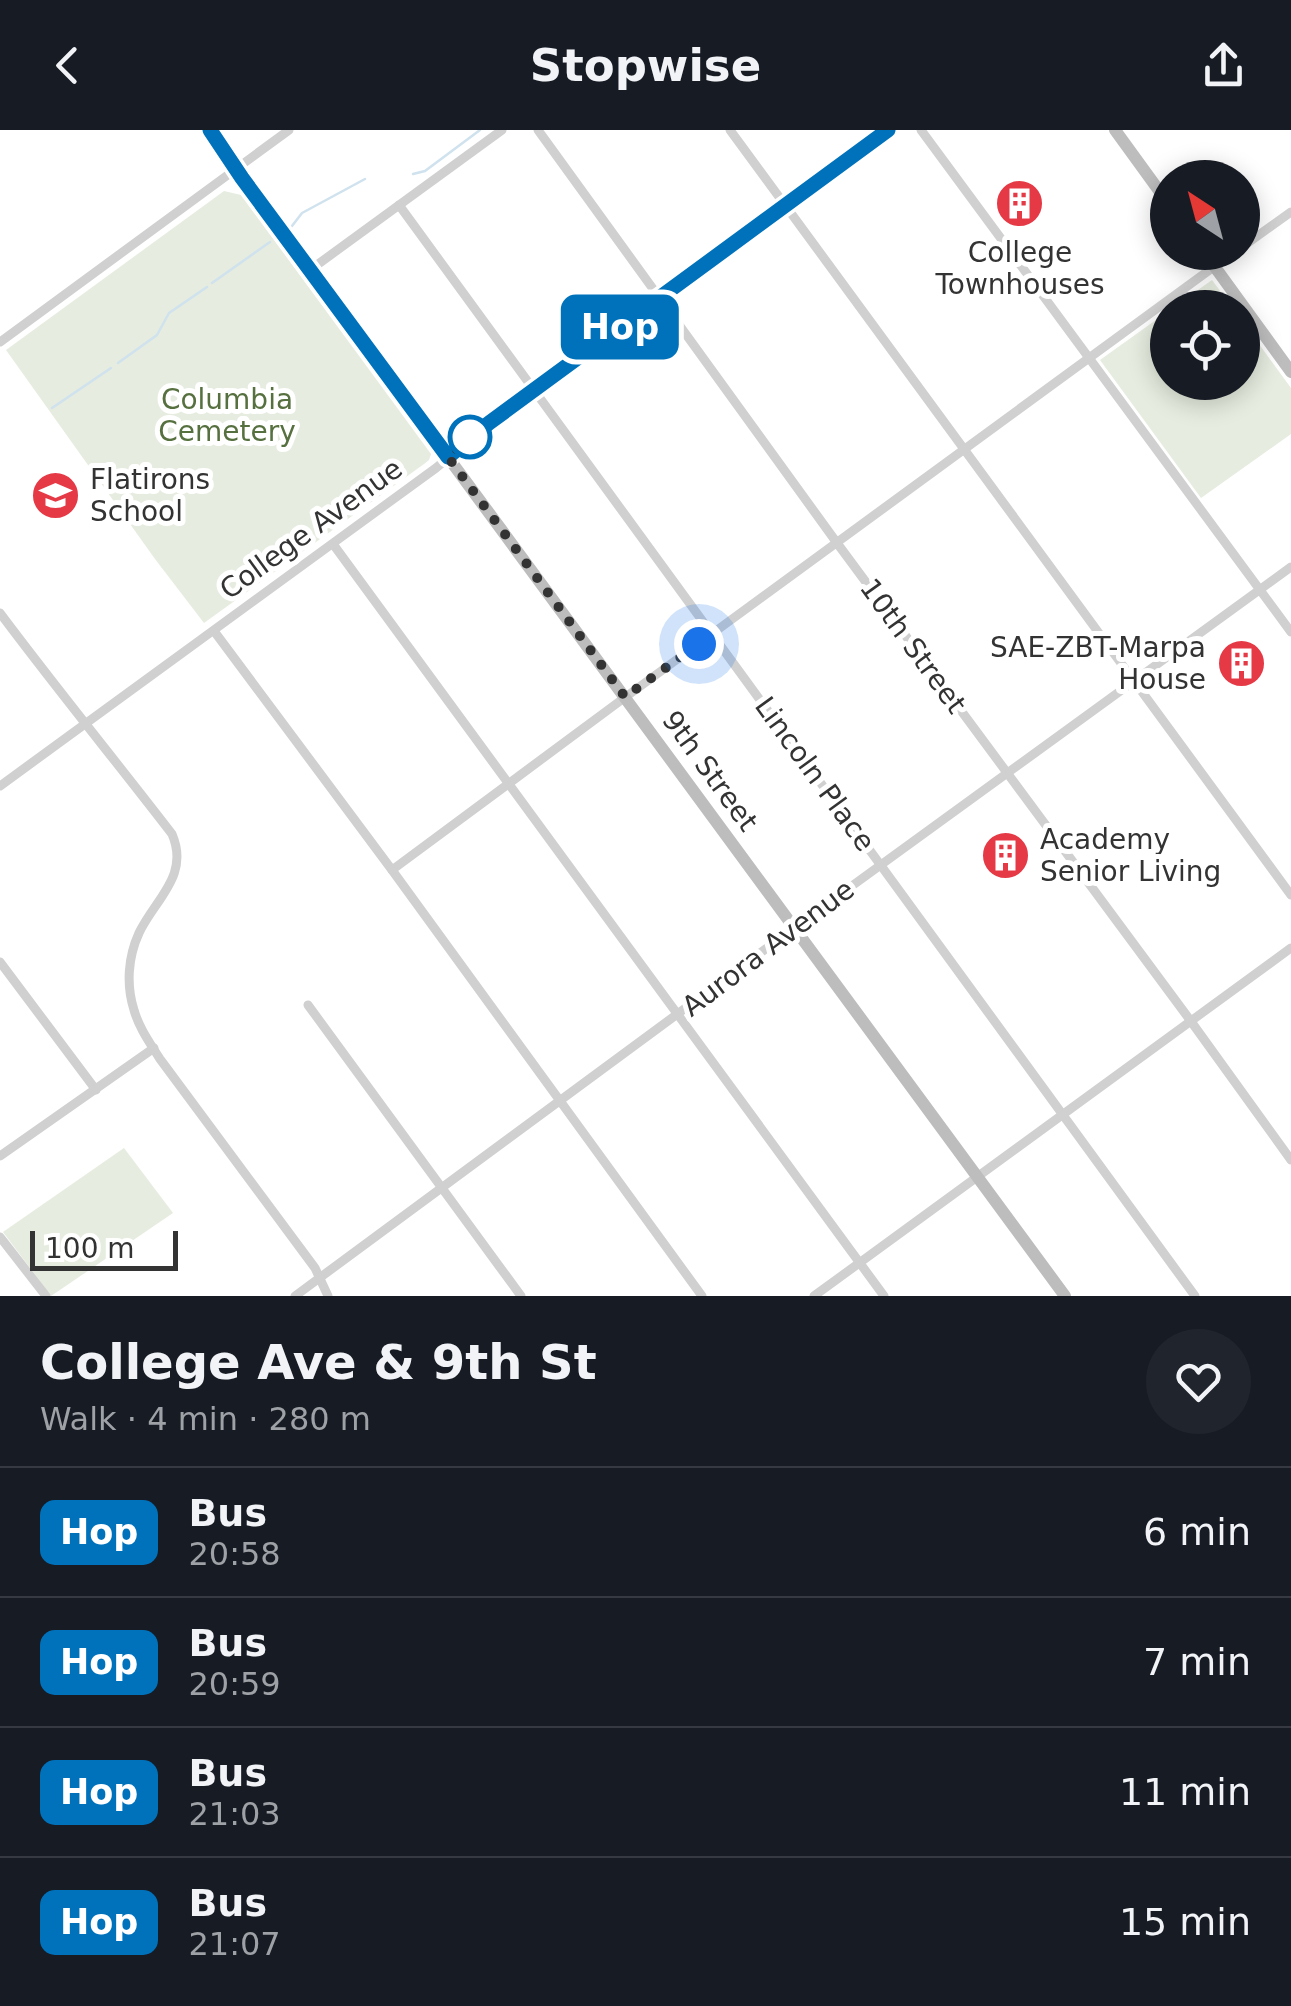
<!DOCTYPE html>
<html lang="en">
<head>
<meta charset="utf-8">
<style>
	body { margin:0; font-family:"DejaVu Sans",sans-serif; background:#20242c; color:#f1f3f6; height:100vh; display:flex; flex-direction:column; font-size:38px; white-space:nowrap }
	* { box-sizing:border-box; margin:0 }
	p { font-size:32px; color:#9ea1a6 }
	.icon { flex:none; width:55px; height:55px; fill:none; stroke:currentColor; stroke-width:2; stroke-linecap:round; stroke-linejoin:round }
	.map { position:relative; height:1166px; overflow:hidden }
	.drawer { display:flex; flex-direction:column; background:#171b24; flex:1 }
	.drawer>* { flex:none }
	.badge { padding:0 20px; border-radius:15px; font-size:35px; line-height:65px }
	.needle { width:65px; rotate:324deg }
	.fabs { position:absolute; left:1150px; top:30px; display:grid; gap:20px }
	.fabs a { display:grid; place-items:center; width:110px; height:110px; border-radius:50%; background:#171b24; box-shadow:0 5px 25px #0003; font-size:50px }
	.scale { position:absolute; left:30px; bottom:25px; width:148px; box-sizing:border-box; padding-left:10px; border:5px solid #333; border-top:0; font-size:28px; line-height:35px; white-space:nowrap; color:#333; -webkit-text-stroke:8px #fff; paint-order:stroke }
	.you { position:absolute; width:50px; height:50px; margin:-25px; border:8px solid #fff; border-radius:50%; background:#1a73e8; box-shadow:0 0 0 15px #1a73e833 }
	.map>.badge { position:absolute; translate:-50% -50%; box-shadow:0 0 0 5px #fff }
	.round { display:grid; place-items:center; flex:none; width:105px; height:105px; border-radius:52px; background:#20242c }
	.headline { display:flex; align-items:center; justify-content:space-between; height:170px; padding:0 40px }
	h1 { font-size:48px; font-weight:700; line-height:75px }
	ul { padding:0; list-style:none }
	li { display:flex; align-items:center; gap:30px; height:130px; padding:0 40px; border-top:2px solid #363941 }
	li div { flex:1 }
	li b { display:block; font-size:38px }
	li em { font-style:normal }
	li .badge { min-width:110px; font-weight:700; text-align:center }
	header { display:flex; justify-content:space-between; align-items:center; height:130px; padding:0 40px; background:#171b24; font-size:45px; font-weight:700 }
	.map>svg:first-child { display:block }
	.green { fill:#e6ecdf }
	.lines { fill:none; stroke-linecap:round; stroke-linejoin:round }
	.stream { stroke:#cfe2ee; stroke-width:2.5 }
	.street { stroke:#d0d0d0; stroke-width:9 }
	.secondary { stroke:#bdbdbd; stroke-width:12 }
	.line-casing { stroke:#fff; stroke-width:22 }
	.line { stroke:#0072bc; stroke-width:15 }
	.walk { stroke:#333; stroke-width:10; stroke-dasharray:0 18 }
	.stop-dot { fill:#fff; stroke:#0072bc; stroke-width:5 }
	.labels { text-anchor:middle; dominant-baseline:central; stroke-width:10; stroke-linejoin:round; paint-order:stroke }
	.poi-label { font-size:28px; fill:#333; stroke:#fff; text-anchor:start }
	.park-label { font-size:28px; fill:#56703f; stroke:#fff }
	.street-label { font-size:28px; fill:#333; stroke:#fff }
</style>
</head>
<body>
<header><svg class="icon" aria-label="back" viewBox="0 0 24 24"><path d="M15 5l-7 7 7 7"/></svg>Stopwise<svg class="icon" aria-label="share" viewBox="0 0 24 24"><path d="M12 15V3M7 8l5-5 5 5M5 13v7h14v-7"/></svg></header>
<div class="map">
<svg width="1291" height="1166" viewBox="0 0 1291 1166">
	<rect width="100%" height="100%" fill="#fff"/>
	<!-- green -->
	<g class="green">
		<path d="M224 61 241 65 431 324 429 330 424 334 204 493 155 429 6 220Z"/>
		<path d="M1212 150 1232 177H1174Z"/>
		<path d="M1167 182 1168 252H1242L1243 192 1291 258V304L1201 368 1100 230Z"/>
		<path d="M124 1018 173 1083 51 1166 3 1102Z"/>
	</g>
	<g class="lines">
		<!-- stream -->
		<g class="stream">
			<path d="M413 44 425 41 480 0"/>
			<path d="M292 96 302 83 365 49"/>
			<path d="M212 153 270 112"/>
			<path d="M118 233 157 205 169 183 207 157"/>
			<path d="M52 278 111 238"/>
		</g>
		<!-- street -->
		<g class="street">
			<path d="M538 0 837 413 1190 890 1291 1030"/>
			<path d="M730 0 1291 765"/>
			<path d="M921 0 1291 502"/>
			<path d="M399 75 1195 1166"/>
			<path d="M1242 117 1291 82"/>
			<path d="M310 140 502 0"/>
			<path d="M0 212 289 0"/>
			<path d="M333 414 884 1166"/>
			<path d="M0 483C56 558 115 630 172 704 190 746 155 769 139 803 128 827 126 855 134 880 139 898 150 913 160 929L315 1138 328 1166"/>
			<path d="M214 501 392 740 702 1166"/>
			<path d="M0 656 436 338 449 327"/>
			<path d="M392 740 616 574 1234 122"/>
			<path d="M0 832 96 960"/>
			<path d="M308 875 521 1166"/>
			<path d="M0 1026 154 918"/>
			<path d="M0 1107 46 1166"/>
			<path d="M295 1166 794 798 1291 437"/>
			<path d="M814 1166 1291 818"/>
		</g>
		<!-- secondary -->
		<g class="secondary">
			<path d="M210 0 236 39 1065 1166"/>
			<path d="M1115 0 1168 73"/>
			<path d="M1204 122 1291 242"/>
			<path d="M449 327 489 293 888 0"/>
		</g>
	</g>
	<g class="lines">
		<defs>
			<path id="line" d="M210 0 242 48 448 327 489 293 888 0"/>
		</defs>
		<!-- line casing -->
		<use href="#line" class="line-casing"/>
		<!-- line -->
		<use href="#line" class="line"/>
		<!-- walk -->
		<path class="walk" d="M470 307 448 327 625 567 699 514"/>
	</g>
	<!-- icons -->
	<defs>
		<symbol id="building-disc" viewBox="-11 -11 22 22"><circle r="9.5" fill="#e63946" stroke="#fff"/><path d="M-4-6H4V6H1V3H-1V6H-4ZM-2.5-4.3h1.7v1.8h-1.7ZM.8-4.3h1.7v1.8H.8ZM-2.5-1h1.7V.8h-1.7ZM.8-1h1.7V.8H.8Z" fill="#fff"/></symbol>
		<symbol id="school-disc" viewBox="-11 -11 22 22"><circle r="9.5" fill="#e63946" stroke="#fff"/><path d="M0-5L7-2L0 1L-7-2ZM-4 1L0 2.5L4 1V4Q0 6-4 4Z" fill="#fff"/></symbol>
	</defs>
	<g fill-rule="evenodd">
		<use href="#building-disc" x="992" y="46" width="55" height="55"/>
		<use href="#school-disc" x="28" y="338" width="55" height="55"/>
		<use href="#building-disc" x="1214" y="506" width="55" height="55"/>
		<use href="#building-disc" x="978" y="698" width="55" height="55"/>
	</g>
	<!-- markers -->
	<circle class="stop-dot" cx="470" cy="307" r="20"/>
	<g class="labels">
		<!-- poi labels -->
		<g class="poi-label">
			<text x="1020" y="122" text-anchor="middle">College<tspan x="1020" dy="32">Townhouses</tspan></text>
			<text x="90" y="349">Flatirons<tspan x="90" dy="32">School</tspan></text>
			<text x="1206" y="517" text-anchor="end">SAE-ZBT-Marpa<tspan x="1206" dy="32">House</tspan></text>
			<text x="1040" y="709">Academy<tspan x="1040" dy="32">Senior Living</tspan></text>
		</g>
		<!-- park labels -->
		<g class="park-label">
			<text x="227" y="269">Columbia<tspan x="227" dy="32">Cemetery</tspan></text>
		</g>
		<!-- street labels -->
		<g class="street-label">
			<text transform="translate(311 399) rotate(-36)">College Avenue</text>
			<text transform="translate(913 516) rotate(54)">10th Street</text>
			<text transform="translate(710 641) rotate(54)">9th Street</text>
			<text transform="translate(815 644) rotate(54)">Lincoln Place</text>
			<text transform="translate(768 818) rotate(-37)">Aurora Avenue</text>
		</g>
	</g>
</svg>
<div class="fabs">
<a><svg class="needle" viewBox="-14 -14 28 28"><path d="M0-13l5 13h-10z" fill="#e53935"/><path d="M0 13l5-13h-10z" fill="#9ea1a6"/></svg></a>
<a><svg class="icon" aria-label="locate" viewBox="0 0 24 24"><circle cx="12" cy="12" r="6"/><path d="M12 2v4M12 18v4M2 12h4M18 12h4"/></svg></a>
</div>
<div class="scale">100 m</div>
<div class="you" style="left:699px;top:514px"></div>
<b class="badge" style="left:620px;top:197px;background:#0072bc;color:#fff">Hop</b>
</div>
<section class="drawer">
<div class="headline"><div><h1>College Ave &amp; 9th St</h1><p>Walk · 4 min · 280 m</p></div><a class="round"><svg class="icon" aria-label="heart" viewBox="0 0 24 24"><path d="M12 20l-8-8c-3-5 5-10 8-4 3-6 11-1 8 4z"/></svg></a></div>
<ul>
<li><span class="badge" style="background:#0072bc;color:#fff">Hop</span><div><b>Bus</b><p>20:58</p></div><em>6 min</em></li>
<li><span class="badge" style="background:#0072bc;color:#fff">Hop</span><div><b>Bus</b><p>20:59</p></div><em>7 min</em></li>
<li><span class="badge" style="background:#0072bc;color:#fff">Hop</span><div><b>Bus</b><p>21:03</p></div><em>11 min</em></li>
<li><span class="badge" style="background:#0072bc;color:#fff">Hop</span><div><b>Bus</b><p>21:07</p></div><em>15 min</em></li>
</ul>
</section>
</body>
</html>
